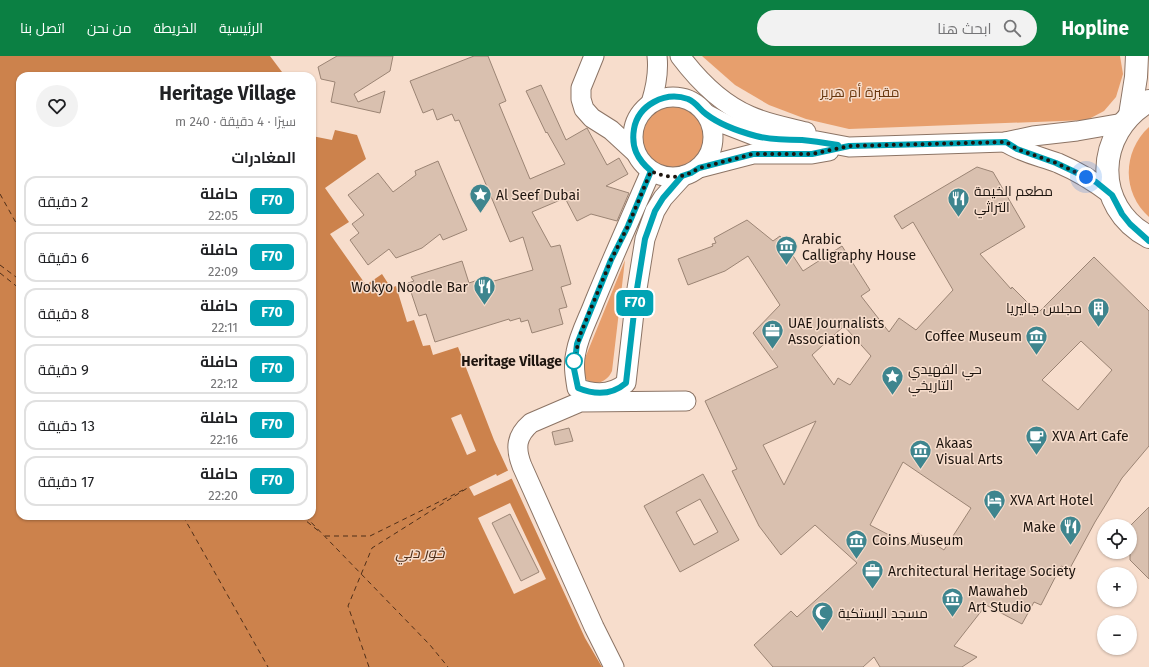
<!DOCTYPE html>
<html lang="ar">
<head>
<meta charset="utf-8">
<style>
	body { margin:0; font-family:"Fira Sans",Cairo,sans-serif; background:#f2f2f2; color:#202124; direction:rtl; height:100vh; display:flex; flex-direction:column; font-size:15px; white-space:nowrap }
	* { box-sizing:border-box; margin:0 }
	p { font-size:13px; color:#757577 }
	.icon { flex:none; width:22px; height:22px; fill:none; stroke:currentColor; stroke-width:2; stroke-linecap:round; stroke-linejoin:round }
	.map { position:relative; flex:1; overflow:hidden; direction:ltr }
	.drawer { position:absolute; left:16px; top:16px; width:300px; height:448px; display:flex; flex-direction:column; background:#fff; border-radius:12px; box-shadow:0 1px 3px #0004; direction:rtl }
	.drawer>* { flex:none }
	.badge { padding:0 8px; border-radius:6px; font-size:14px; line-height:26px }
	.controls { position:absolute; left:1097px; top:463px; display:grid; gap:8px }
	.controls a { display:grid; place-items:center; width:40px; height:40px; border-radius:50%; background:#fff; box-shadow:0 1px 3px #0004; font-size:20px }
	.you { position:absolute; width:20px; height:20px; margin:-10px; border:3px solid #fff; border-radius:50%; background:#1a73e8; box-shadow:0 0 0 6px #1a73e833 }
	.map>.badge { position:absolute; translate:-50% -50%; box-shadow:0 0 0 2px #fff }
	h2 { padding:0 20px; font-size:15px; line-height:36px }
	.round { display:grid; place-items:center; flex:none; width:42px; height:42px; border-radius:21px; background:#f2f2f2 }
	.overview { display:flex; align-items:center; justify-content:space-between; height:68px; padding:0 20px }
	h1 { font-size:19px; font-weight:700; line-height:30px }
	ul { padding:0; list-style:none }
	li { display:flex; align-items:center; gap:12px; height:50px; margin:0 8px 6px; padding:0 12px; border:2px solid #e0e0e0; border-radius:12px }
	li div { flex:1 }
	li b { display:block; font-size:15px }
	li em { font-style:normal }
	li .badge { min-width:44px; font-weight:700; text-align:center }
	header { display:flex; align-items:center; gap:24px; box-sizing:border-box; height:56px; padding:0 20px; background:#0b8043; color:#fff }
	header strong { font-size:19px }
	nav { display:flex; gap:22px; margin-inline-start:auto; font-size:14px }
	.search { width:280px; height:36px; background:#f2f2f2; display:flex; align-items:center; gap:10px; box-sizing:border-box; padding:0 14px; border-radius:22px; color:#757577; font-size:15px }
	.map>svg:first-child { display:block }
	.green { fill:#e79f6d }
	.water { fill:#cc824c }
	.pier { fill:#f7ddcc }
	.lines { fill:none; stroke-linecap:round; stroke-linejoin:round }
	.ferry { stroke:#4e2e18; stroke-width:1; stroke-dasharray:5 4; stroke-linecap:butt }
	.building { fill:#d9c0af; stroke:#9b8474; fill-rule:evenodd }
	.minor-casing { stroke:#8c7465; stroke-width:21 }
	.major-casing { stroke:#8c7465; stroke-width:24 }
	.minor { stroke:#fff; stroke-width:19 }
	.major { stroke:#fff; stroke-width:22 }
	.line-casing { stroke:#fff; stroke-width:9 }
	.line { stroke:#00a3b4; stroke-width:6 }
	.walk { stroke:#1e150f; stroke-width:4; stroke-dasharray:0 7.2 }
	.stop-dot { fill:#fff; stroke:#00a3b4; stroke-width:2 }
	.labels { text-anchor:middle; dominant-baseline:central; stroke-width:3; stroke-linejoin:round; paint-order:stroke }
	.park-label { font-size:14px; fill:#68370e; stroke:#f7ddcc }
	.poi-label { font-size:14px; fill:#1e150f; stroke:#f7ddcc; text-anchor:start }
	.stop-label { font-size:14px; font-weight:bold; fill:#1e150f; stroke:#f7ddcc; text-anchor:end }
	.water-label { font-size:15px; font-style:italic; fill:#4e2e18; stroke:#f7ddcc }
</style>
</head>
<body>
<header>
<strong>Hopline</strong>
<div class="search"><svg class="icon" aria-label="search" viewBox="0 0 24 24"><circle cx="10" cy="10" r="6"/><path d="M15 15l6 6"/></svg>ابحث هنا</div>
<nav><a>الرئيسية</a><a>الخريطة</a><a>من نحن</a><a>اتصل بنا</a></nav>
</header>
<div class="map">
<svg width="1149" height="611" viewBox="0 0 1149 611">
	<rect width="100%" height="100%" fill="#f7ddcc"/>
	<!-- green -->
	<g class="green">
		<path d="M702 0H1120L1123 18 1116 41 1104 55 1087 64 849 73 806 63 769 49 735 29Z"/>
		<circle cx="672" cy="81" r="34"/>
		<path d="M1149 71V161C1122 137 1122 96 1149 71Z"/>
		<path d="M625 204 612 315C607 328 587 333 583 317 582 314 583 310 583 307Z"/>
	</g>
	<!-- water -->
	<path class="water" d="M0 0H270L285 20H20V460H312V80L332 84 335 74 357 79 366 103 325 132 349 166 330 178 366 229 382 218 391 232 396 230 407 266 414 264 423 290 430 289 433 299 458 291 494 384 585 582 602 611H0Z"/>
	<!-- pier -->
	<g class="pier">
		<path d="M461 358 476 395 467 399 451 362Z"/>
		<path d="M509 414 513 422 474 440 469 431 496 418 497 420Z"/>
		<path d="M510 447 546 523 514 538 478 462Z"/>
	</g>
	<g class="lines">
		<!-- ferry -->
		<g class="ferry">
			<path d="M0 138 20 174"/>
			<path d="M0 209 20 224"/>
			<path d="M0 217 20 233"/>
			<path d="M183 460 268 611"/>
			<path d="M300 460 321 477"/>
			<path d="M305 460 430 589 448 611"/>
			<path d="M325 480H370L463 434"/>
			<path d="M369 611 348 550 372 492 469 431"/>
		</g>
	</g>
	<!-- building -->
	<g class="building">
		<path d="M337 0H393L390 15 354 38 358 46 385 35 380 57 331 46 335 26 321 23 318 11Z"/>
		<path d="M474 0H488L506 45 499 48 530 123 565 108 547 76 546 77 526 35 541 29 566 84 587 72 607 109 619 102 628 118 606 130 629 137 617 165 591 158 577 165 565 142 532 156 551 191 560 189 571 228 561 231 567 251 559 253 563 268 532 277 528 264 521 266 520 262 510 265 509 263 435 286 426 258 419 260 408 227 414 225 411 221 462 205 469 227 478 224 480 229 533 214 523 181 510 186 459 64 455 65 452 58 437 64 433 53 423 57 410 25Z"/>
		<path d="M438 105 467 174 443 184 440 178 422 192 396 202 389 193 368 209 350 184 359 177 352 168 364 159 348 139 378 117 393 136 416 119 415 115Z"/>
		<path d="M977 111 993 116 1025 171 980 198 1011 233 1012 231 1038 257 1094 201 1149 255V390L1122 422 1095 466 1069 514 1061 510 1041 549 1034 546 1022 568 986 549 954 590 977 601 962 611H880L874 601 863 611H773L754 589 791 555 797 561 857 507 815 469 781 499 759 470 732 415 737 413 705 345 778 311 753 277 780 249 748 200 725 215 688 229 678 203 713 190 712 188 716 187 714 182 747 164 773 185 780 180 803 215 842 190 870 234 861 240 889 276 899 262 916 274 953 234 913 166 902 173 894 160ZM844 270 871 300 850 329 838 322 834 329 812 299ZM1081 285 1112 314 1078 354 1042 324ZM816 365 784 429 763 389ZM903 406 971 452 944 494 918 477 908 489 870 469Z"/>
		<path d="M569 372 573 385 555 389 552 376Z"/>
		<path d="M703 418 739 484 680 516 644 450ZM700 443 718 476 694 489 676 456Z"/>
		<path d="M1149 451V523L1130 504V470Z"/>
		<path d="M510 458 539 516 521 525 492 467Z"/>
	</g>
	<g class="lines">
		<defs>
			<g id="minor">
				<path d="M594 0 581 32V43L584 53 592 62 611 74 636 97"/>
				<path d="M680 0C698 24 722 48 750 60 768 68 787 71 806 76"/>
				<circle cx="673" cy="81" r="40"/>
				<path d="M651 47C656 31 659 17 657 0"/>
				<path d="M706 58 727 69 758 81 817 85 849 91 1005 86 1033 80 1077 75 1123 67"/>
				<path d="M1005 86C1022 97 1039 100 1058 107 1077 115 1095 126 1112 139"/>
				<path d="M699 112 753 98H812L829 95"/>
				<path d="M651 115C632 159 612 203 594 247 588 263 579 279 576 296 573 308 575 320 577 332 595 339 612 339 626 327L636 239 645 183 655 155 663 142 683 120"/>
				<path d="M614 611 594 571 522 410C515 392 516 380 531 367L580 346 686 345"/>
			</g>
			<g id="major">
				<path d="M1149 45C1095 76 1092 151 1149 181"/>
				<path d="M1130 59 1136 21 1137 0"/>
			</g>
		</defs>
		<!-- minor casing -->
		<use href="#minor" class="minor-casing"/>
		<!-- major casing -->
		<use href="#major" class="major-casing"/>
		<!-- minor -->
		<use href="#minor" class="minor"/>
		<!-- major -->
		<use href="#major" class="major"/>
	</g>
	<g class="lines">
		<defs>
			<path id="line" d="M838 89C826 87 814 85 802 84 787 84 771 84 756 80 741 76 719 68 706 58 699 53 697 47 688 43 665 35 638 49 634 73 631 91 637 103 651 115L628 170 611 204 577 288 574 313 578 332C595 339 612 339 626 327L636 239 645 183 655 155 663 142 682 120 691 117 699 112 753 98H812L849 90 1006 86 1017 93 1056 107 1096 126 1112 139 1122 158 1130 168 1149 185"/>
		</defs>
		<!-- line casing -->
		<use href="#line" class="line-casing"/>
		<!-- line -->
		<use href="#line" class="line"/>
		<!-- walk -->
		<path class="walk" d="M574 305 580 279 611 204 628 170 651 115C668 123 683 123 699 112L753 98H812L849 90 1006 86 1017 93 1056 107 1086 121"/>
	</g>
	<!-- icons -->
	<defs>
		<symbol id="sight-pin" viewBox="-11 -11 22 30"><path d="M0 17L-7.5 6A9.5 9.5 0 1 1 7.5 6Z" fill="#3e858e" stroke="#f7ddcc"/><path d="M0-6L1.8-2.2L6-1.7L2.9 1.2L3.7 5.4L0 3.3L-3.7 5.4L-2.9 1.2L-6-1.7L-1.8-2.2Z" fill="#fff"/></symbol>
		<symbol id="restaurant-pin" viewBox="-11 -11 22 30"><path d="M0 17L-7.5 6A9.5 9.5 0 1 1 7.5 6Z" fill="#3e858e" stroke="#f7ddcc"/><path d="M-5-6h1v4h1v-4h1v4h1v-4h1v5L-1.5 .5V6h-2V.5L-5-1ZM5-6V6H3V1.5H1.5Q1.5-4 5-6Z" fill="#fff"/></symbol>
		<symbol id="museum-pin" viewBox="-11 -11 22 30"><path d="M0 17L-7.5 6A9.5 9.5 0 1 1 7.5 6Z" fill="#3e858e" stroke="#f7ddcc"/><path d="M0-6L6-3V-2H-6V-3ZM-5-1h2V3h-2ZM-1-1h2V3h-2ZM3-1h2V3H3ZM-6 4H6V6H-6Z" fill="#fff"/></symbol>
		<symbol id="building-pin" viewBox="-11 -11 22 30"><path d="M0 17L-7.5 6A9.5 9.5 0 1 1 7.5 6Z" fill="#3e858e" stroke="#f7ddcc"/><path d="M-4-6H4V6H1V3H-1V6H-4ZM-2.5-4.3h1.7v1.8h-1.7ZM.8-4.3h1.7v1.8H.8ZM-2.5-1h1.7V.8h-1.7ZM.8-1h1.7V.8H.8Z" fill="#fff"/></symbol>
		<symbol id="office-pin" viewBox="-11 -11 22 30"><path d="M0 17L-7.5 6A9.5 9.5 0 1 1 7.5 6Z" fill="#3e858e" stroke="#f7ddcc"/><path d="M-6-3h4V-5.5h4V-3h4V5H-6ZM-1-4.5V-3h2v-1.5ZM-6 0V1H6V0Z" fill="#fff"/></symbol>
		<symbol id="cafe-pin" viewBox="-11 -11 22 30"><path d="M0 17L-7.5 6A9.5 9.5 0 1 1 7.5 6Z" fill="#3e858e" stroke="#f7ddcc"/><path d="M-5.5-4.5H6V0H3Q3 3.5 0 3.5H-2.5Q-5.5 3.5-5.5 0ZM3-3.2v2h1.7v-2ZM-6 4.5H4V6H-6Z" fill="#fff"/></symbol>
		<symbol id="hotel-pin" viewBox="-11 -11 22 30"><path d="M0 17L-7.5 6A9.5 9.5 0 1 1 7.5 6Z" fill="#3e858e" stroke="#f7ddcc"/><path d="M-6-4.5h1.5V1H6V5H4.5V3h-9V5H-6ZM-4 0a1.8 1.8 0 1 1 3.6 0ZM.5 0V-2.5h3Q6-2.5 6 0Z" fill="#fff"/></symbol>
		<symbol id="mosque-pin" viewBox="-11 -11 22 30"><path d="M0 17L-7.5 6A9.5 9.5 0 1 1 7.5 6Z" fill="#3e858e" stroke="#f7ddcc"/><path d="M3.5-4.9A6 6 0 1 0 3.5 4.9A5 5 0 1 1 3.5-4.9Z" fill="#fff"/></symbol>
	</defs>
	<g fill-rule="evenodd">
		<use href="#sight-pin" x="468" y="126" width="25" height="34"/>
		<use href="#restaurant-pin" x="946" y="130" width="25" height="34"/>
		<use href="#museum-pin" x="774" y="178" width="25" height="34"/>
		<use href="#restaurant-pin" x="472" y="218" width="25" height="34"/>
		<use href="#building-pin" x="1086" y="240" width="25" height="34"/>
		<use href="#office-pin" x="760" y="262" width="25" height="34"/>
		<use href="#museum-pin" x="1024" y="268" width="25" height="34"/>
		<use href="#sight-pin" x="880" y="308" width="25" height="34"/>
		<use href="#cafe-pin" x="1024" y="368" width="25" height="34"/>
		<use href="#museum-pin" x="908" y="382" width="25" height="34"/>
		<use href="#hotel-pin" x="982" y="432" width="25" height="34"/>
		<use href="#restaurant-pin" x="1058" y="458" width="25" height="34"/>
		<use href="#museum-pin" x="844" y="472" width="25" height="34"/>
		<use href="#office-pin" x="860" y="502" width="25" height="34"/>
		<use href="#museum-pin" x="940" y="530" width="25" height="34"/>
		<use href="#mosque-pin" x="810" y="544" width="25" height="34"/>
	</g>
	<!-- markers -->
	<circle class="stop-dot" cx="574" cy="305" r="8"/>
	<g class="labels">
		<!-- park labels -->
		<g class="park-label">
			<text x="860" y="36">مقبرة أم هرير</text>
		</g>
		<!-- poi labels -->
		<g class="poi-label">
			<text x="974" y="135">مطعم الخيمة<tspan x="974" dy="16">التراثي</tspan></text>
			<text x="496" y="139">Al Seef Dubai</text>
			<text x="802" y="183">Arabic<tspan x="802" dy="16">Calligraphy House</tspan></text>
			<text x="468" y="231" text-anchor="end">Wokyo Noodle Bar</text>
			<text x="1082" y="252" text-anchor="end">مجلس جاليريا</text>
			<text x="788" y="267">UAE Journalists<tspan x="788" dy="16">Association</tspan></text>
			<text x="1022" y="280" text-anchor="end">Coffee Museum</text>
			<text x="908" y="313">حي الفهيدي<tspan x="908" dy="16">التاريخي</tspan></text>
			<text x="1052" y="380">XVA Art Cafe</text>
			<text x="936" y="387">Akaas<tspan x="936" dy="16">Visual Arts</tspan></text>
			<text x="1010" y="444">XVA Art Hotel</text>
			<text x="1056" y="471" text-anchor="end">Make</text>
			<text x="872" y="484">Coins Museum</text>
			<text x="888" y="515">Architectural Heritage Society</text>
			<text x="968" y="535">Mawaheb<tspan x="968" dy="16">Art Studio</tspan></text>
			<text x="838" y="557">مسجد البستكية</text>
		</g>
		<!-- stop labels -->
		<g class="stop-label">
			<text x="562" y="305">Heritage Village</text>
		</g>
		<!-- water labels -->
		<g class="water-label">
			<text x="420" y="497">خور دبي</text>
		</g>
	</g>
</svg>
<div class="controls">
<a><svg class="icon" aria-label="locate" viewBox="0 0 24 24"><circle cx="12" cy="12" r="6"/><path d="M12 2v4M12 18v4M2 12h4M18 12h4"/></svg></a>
<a>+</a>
<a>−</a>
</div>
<div class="you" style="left:1086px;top:121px"></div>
<b class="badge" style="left:635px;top:247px;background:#00a3b4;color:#fff">F70</b>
<section class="drawer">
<div class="overview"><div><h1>Heritage Village</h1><p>سيرًا · 4 دقيقة · 240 m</p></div><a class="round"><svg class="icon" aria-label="heart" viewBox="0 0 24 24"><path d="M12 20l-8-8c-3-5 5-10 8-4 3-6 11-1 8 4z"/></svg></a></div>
<h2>المغادرات</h2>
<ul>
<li><span class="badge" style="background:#00a3b4;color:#fff">F70</span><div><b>حافلة</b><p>22:05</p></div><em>2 دقيقة</em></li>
<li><span class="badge" style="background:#00a3b4;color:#fff">F70</span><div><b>حافلة</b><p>22:09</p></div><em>6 دقيقة</em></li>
<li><span class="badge" style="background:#00a3b4;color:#fff">F70</span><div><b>حافلة</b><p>22:11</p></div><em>8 دقيقة</em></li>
<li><span class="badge" style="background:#00a3b4;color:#fff">F70</span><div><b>حافلة</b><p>22:12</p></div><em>9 دقيقة</em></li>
<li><span class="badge" style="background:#00a3b4;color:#fff">F70</span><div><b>حافلة</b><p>22:16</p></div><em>13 دقيقة</em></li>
<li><span class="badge" style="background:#00a3b4;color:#fff">F70</span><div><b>حافلة</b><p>22:20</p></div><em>17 دقيقة</em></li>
</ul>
</section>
</div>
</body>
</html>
